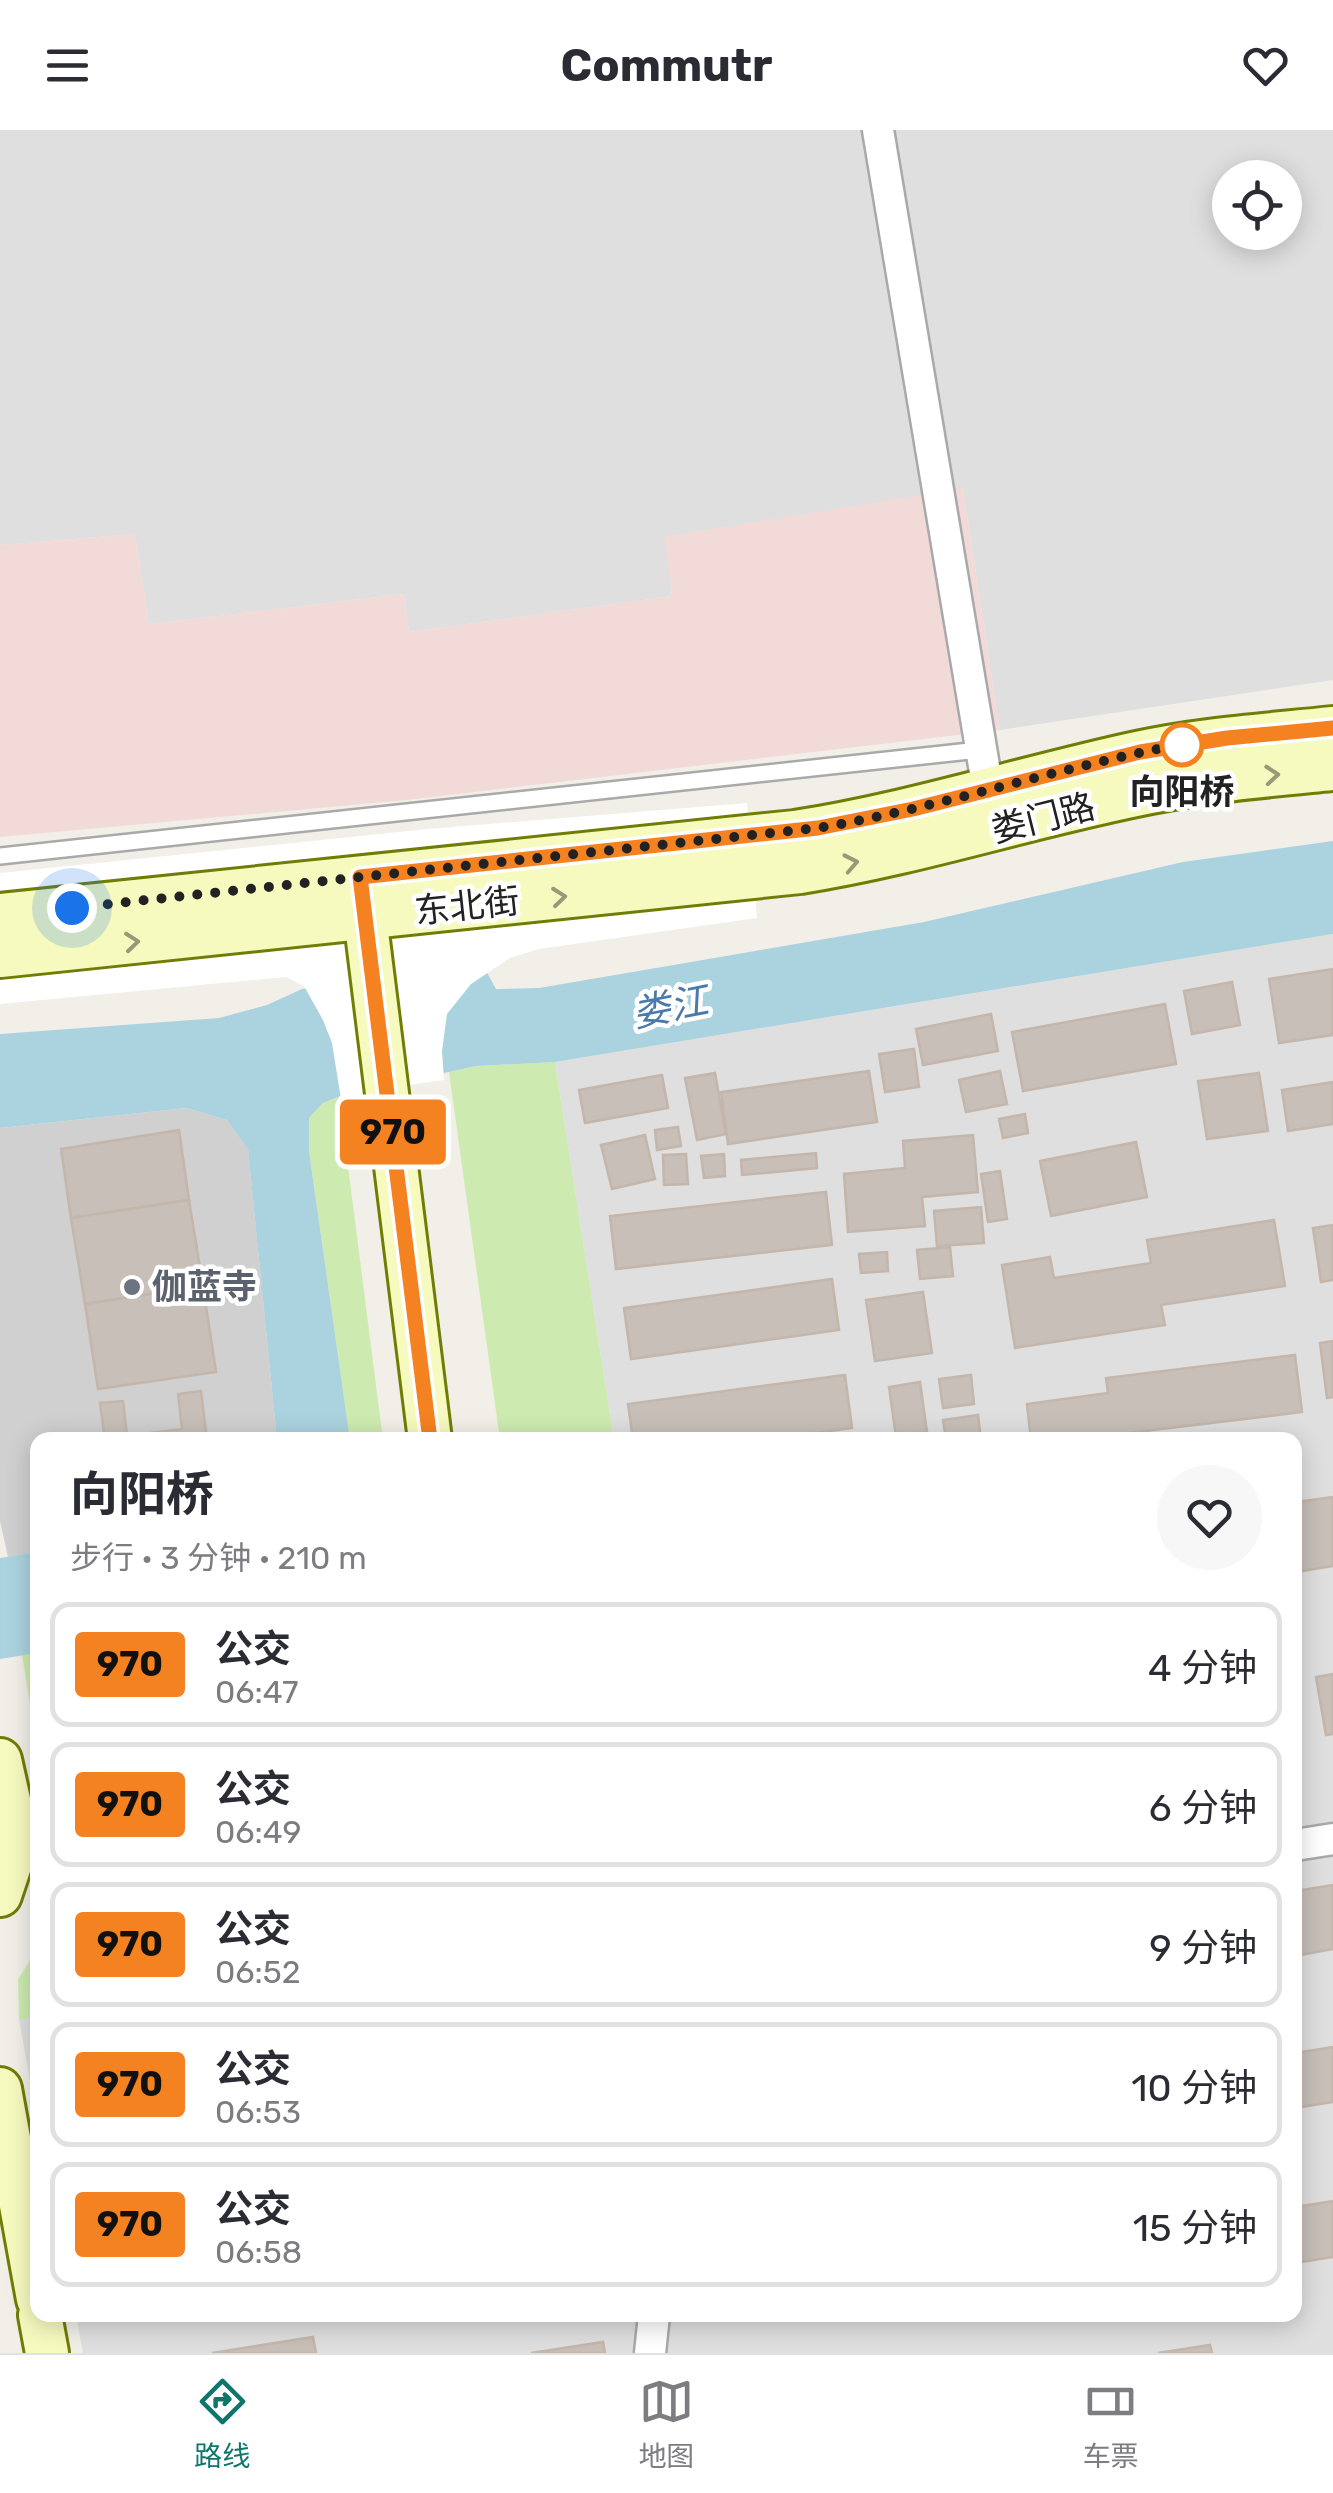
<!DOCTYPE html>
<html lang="zh">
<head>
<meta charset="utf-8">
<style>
	body { margin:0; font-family:Rubik,"Noto Sans SC",sans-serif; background:#f7f7f7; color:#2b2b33; height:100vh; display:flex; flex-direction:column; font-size:38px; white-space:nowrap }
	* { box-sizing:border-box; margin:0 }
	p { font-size:32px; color:#7c7c81 }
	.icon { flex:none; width:55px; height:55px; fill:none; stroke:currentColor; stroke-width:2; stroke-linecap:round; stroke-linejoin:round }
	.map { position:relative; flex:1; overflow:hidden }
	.side { position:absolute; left:30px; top:1302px; width:1272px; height:890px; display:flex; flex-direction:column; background:#fff; border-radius:20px; box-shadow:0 5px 25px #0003 }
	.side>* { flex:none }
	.badge { padding:0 20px; border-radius:8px; font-size:35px; line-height:65px }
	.controls { position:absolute; left:1212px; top:30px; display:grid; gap:20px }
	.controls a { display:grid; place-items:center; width:90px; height:90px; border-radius:50%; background:#fff; box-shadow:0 5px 25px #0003; font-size:50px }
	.you { position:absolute; width:50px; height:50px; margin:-25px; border:8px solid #fff; border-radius:50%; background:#1a73e8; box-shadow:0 0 0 15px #1a73e833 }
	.map>.badge { position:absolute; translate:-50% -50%; box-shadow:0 0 0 5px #fff }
	.round { display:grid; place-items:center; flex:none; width:105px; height:105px; border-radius:52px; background:#f7f7f7 }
	.head { display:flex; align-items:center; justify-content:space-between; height:170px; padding:0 40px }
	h1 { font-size:48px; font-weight:700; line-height:75px }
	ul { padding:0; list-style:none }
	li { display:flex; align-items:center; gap:30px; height:125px; margin:0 20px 15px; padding:0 20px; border:5px solid #e1e1e2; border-radius:20px }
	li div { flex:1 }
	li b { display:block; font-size:38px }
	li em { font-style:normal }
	li .badge { min-width:110px; font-weight:700; text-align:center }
	header { display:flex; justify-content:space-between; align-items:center; height:130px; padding:0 40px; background:#fff; font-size:45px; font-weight:700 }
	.tab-bar { display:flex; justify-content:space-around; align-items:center; height:140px; border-top:2px solid #e1e1e2; background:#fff; font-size:28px; color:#7c7c81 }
	.tab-bar a { display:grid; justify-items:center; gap:5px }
	.tab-bar .selected { color:#0f766e }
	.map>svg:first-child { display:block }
	.residential { fill:#e0dfdf; fill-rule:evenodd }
	.commercial { fill:#f2dad9 }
	.religious { fill:#d0d0d0 }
	.grass { fill:#cdebb0 }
	.water { fill:#aad3df }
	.pier { fill:#fff }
	.building { fill:#c7bfb8; stroke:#c4b6ab; stroke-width:2.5 }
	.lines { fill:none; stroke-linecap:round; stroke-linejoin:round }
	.lane-casing { stroke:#a9a9a9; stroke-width:20 }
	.street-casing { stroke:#a9a9a9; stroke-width:35 }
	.secondary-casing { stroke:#707d05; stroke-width:48 }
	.lane { stroke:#fff; stroke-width:15 }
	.street { stroke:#fff; stroke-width:30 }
	.secondary { stroke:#f7fabf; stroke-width:42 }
	.oneway { stroke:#979978 }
	.line-casing { stroke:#fff; stroke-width:22 }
	.line { stroke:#f58220; stroke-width:15 }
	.walk { stroke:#222; stroke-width:10; stroke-dasharray:0 18 }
	.stop-dot { fill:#fff; stroke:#f58220; stroke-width:5 }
	.worship-dot { fill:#6b7280; stroke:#fff; stroke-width:4 }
	.labels { text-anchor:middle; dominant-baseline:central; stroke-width:9; stroke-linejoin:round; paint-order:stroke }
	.stop-label { font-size:35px; font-weight:bold; fill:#222; stroke:#fff }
	.street-label { font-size:35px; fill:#222; stroke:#fff }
	.worship-label { font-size:35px; font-weight:bold; fill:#5b616d; stroke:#fff; text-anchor:start }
	.water-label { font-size:38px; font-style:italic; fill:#4a7aab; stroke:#fff }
</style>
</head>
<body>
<header><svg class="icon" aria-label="menu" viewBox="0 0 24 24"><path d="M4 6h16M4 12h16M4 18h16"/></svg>Commutr<svg class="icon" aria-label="heart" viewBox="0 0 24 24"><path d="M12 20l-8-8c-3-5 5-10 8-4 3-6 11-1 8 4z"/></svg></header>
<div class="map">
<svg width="1333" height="2223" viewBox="0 0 1333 2223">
	<rect width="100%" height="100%" fill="#f2efe9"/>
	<!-- residential -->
	<g class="residential">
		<path d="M0 0H1333V550L1000 600 963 359 666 407 672 466 409 502 404 464 149 494 135 404 0 415ZM1230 48H1285V102H1230Z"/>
		<path d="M1333 804V2223H83L76 2185H1295V1310H614L555 932Z"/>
		<path d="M37 1886H38L37 1988 19 1890Z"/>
	</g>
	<!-- commercial -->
	<path class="commercial" d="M963 358 1000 600 407 670 0 707V415L135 404 149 494 404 464 409 502 672 466 665 407Z"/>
	<!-- religious -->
	<path class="religious" d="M186 978 227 990 248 1018 277 1310H38L37 1422 8 1427 0 1391V998Z"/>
	<!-- grass -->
	<g class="grass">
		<path d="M555 932 614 1310H500L449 942 476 936Z"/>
		<path d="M339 966 383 1310H350L309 1021V988L323 973Z"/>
		<path d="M37 1523V1597L31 1580 22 1525Z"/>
		<path d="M37 1820V1886L19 1890 18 1849Z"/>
	</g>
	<!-- water -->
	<g class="water">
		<path d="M1333 711V804L555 932 476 936 340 966 323 973 309 988V1021L350 1310H277L248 1019 227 990 186 978 0 998V904L219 888 267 875 302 859 484 837 496 859 539 858 924 792 1183 732Z"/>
		<path d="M37 1422V1523L0 1529V1428Z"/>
	</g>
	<!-- pier -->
	<path class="pier" d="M747 673 757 788 539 819 510 828 471 854 447 884 442 921 444 950 387 958 341 969 332 913 323 890 304 856 286 847 0 874V743L428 699Z"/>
	<!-- building -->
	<g class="building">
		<path d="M1333 839V905L1279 913 1269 849Z"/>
		<path d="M1232 852 1240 895 1192 904 1184 861Z"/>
		<path d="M1165 874 1176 934 1023 961 1012 902Z"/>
		<path d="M991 884 998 921 923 935 916 899Z"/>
		<path d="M914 919 919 957 885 962 879 924Z"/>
		<path d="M869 941 877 992 728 1014 721 962Z"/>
		<path d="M1000 941 1007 974 966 982 959 950Z"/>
		<path d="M715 943 726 1004 697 1010 685 948Z"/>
		<path d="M1259 943 1268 1001 1207 1009 1198 951Z"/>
		<path d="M662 945 668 978 585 993 579 960Z"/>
		<path d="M1333 952V994L1288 1001 1282 960Z"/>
		<path d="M1025 984 1028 1003 1003 1008 999 989Z"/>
		<path d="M678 997 681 1016 657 1020 655 1000Z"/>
		<path d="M179 1000 189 1070 71 1088 61 1019Z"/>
		<path d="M645 1005 655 1049 612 1059 601 1015Z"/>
		<path d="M973 1005 978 1062 922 1067 925 1096 848 1102 844 1044 905 1038 903 1011Z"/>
		<path d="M1136 1012 1147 1067 1051 1086 1040 1031Z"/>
		<path d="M816 1023 817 1038 742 1045 741 1030Z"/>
		<path d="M686 1024 688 1054 664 1055 663 1025Z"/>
		<path d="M724 1024 725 1046 704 1048 701 1026Z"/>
		<path d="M1000 1041 1007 1089 988 1092 981 1044Z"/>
		<path d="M826 1062 832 1115 616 1139 610 1086Z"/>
		<path d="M189 1070 203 1156 85 1174 71 1088Z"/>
		<path d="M981 1077 984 1113 937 1116 934 1081Z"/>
		<path d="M1274 1090 1285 1156 1161 1175 1165 1195 1015 1218 1002 1135 1050 1127 1054 1148 1151 1133 1147 1110Z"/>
		<path d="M1333 1095V1150L1321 1152 1313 1098Z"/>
		<path d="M950 1117 953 1146 920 1149 917 1120Z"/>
		<path d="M887 1122 888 1141 861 1143 859 1124Z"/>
		<path d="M832 1149 839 1200 631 1229 624 1178Z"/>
		<path d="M203 1156 216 1242 98 1259 85 1174Z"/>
		<path d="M923 1162 932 1223 875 1231 866 1170Z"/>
		<path d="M1333 1211V1267L1327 1268 1320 1213Z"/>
		<path d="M1295 1225 1302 1282 1120 1304V1310H1031L1027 1274 1108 1263 1106 1248Z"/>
		<path d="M845 1245 852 1298 768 1310H633L628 1274Z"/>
		<path d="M971 1245 974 1274 943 1278 939 1249Z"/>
		<path d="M920 1252 927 1302 896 1307 889 1257Z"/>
		<path d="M201 1261 207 1310H105L100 1273 123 1271 127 1306 182 1299 178 1264Z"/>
		<path d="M978 1285 981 1310H946L943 1290Z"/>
		<path d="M1333 1367V1436L1302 1441 1295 1372Z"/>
		<path d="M1333 1544V1604L1326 1605 1316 1547Z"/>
		<path d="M1333 1755V1819L1295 1826V1761Z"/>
		<path d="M1333 1917V1972L1295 1978V1923Z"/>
		<path d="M1333 2071V2127L1295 2133V2077Z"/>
		<path d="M313 2207 316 2223H212Z"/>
		<path d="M603 2212 605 2223H531Z"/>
		<path d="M1210 2215 1212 2223H1158Z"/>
	</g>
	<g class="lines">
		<defs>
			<path id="lane" d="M0 726 979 620"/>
			<g id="street">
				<path d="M878 0 991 678"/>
				<path d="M1295 1715 1333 1709"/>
				<path d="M650 2223 654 2185"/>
			</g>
			<g id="secondary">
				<path d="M362 762 430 1310"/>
				<path d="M0 785 795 702C911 684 1022 648 1137 623 1201 609 1267 605 1333 598"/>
				<path d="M0 826 800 742C919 723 1033 685 1151 662 1211 650 1272 645 1333 639"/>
				<path d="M0 1630 18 1711 0 1765"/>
				<path d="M0 1959 38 2169"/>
				<path d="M40 2185 47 2223"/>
			</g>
		</defs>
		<!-- lane casing -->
		<use href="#lane" class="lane-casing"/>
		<!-- street casing -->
		<use href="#street" class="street-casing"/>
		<!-- secondary casing -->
		<use href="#secondary" class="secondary-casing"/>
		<!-- lane -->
		<use href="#lane" class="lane"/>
		<!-- street -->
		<use href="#street" class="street"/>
		<!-- secondary -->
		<use href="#secondary" class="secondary"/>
	</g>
	<!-- one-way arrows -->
	<defs><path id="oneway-chevron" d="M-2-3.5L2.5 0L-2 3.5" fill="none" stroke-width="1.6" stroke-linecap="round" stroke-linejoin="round" transform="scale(2.5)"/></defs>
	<g class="oneway">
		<use href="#oneway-chevron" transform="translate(1272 645) rotate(-5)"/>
		<use href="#oneway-chevron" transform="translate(851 733) rotate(-11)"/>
		<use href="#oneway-chevron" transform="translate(559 767) rotate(-6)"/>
		<use href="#oneway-chevron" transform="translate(132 812) rotate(-6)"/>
	</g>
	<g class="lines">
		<defs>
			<path id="line" d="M430 1310 360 747 818 698 913 679 1140 622 1227 608 1333 598"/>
		</defs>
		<!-- line casing -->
		<use href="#line" class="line-casing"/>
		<!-- line -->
		<use href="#line" class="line"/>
		<!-- walk -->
		<path class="walk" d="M72 778 818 698C945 677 1068 634 1195 612L1182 615"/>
	</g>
	<!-- markers -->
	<circle class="stop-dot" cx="1182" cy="615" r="20"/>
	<circle class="worship-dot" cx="132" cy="1157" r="10"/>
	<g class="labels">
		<!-- stop labels -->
		<g class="stop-label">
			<text x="1182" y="662">向阳桥</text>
		</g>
		<!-- street labels -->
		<g class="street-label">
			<text transform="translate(1043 688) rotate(-14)">娄门路</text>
			<text transform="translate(467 776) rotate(-6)">东北街</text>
		</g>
		<!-- worship labels -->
		<g class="worship-label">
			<text x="152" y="1157">伽蓝寺</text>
		</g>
		<!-- water labels -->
		<g class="water-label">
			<text transform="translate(670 877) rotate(-11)">娄江</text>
		</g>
	</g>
</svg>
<div class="controls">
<a><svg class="icon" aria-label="locate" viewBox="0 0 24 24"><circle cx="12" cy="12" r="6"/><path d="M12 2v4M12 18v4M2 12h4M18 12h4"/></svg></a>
</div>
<div class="you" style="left:72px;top:778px"></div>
<b class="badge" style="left:393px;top:1002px;background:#f58220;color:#111">970</b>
<section class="side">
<div class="head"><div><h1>向阳桥</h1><p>步行 · 3 分钟 · 210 m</p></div><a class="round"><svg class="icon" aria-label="heart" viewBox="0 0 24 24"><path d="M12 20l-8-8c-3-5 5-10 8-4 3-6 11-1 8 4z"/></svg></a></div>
<ul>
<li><span class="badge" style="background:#f58220;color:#111">970</span><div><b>公交</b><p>06:47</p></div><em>4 分钟</em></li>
<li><span class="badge" style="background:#f58220;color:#111">970</span><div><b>公交</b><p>06:49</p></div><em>6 分钟</em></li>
<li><span class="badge" style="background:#f58220;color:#111">970</span><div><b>公交</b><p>06:52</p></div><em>9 分钟</em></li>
<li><span class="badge" style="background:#f58220;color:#111">970</span><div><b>公交</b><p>06:53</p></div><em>10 分钟</em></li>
<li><span class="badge" style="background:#f58220;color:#111">970</span><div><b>公交</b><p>06:58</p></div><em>15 分钟</em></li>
</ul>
</section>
</div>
<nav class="tab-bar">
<a class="selected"><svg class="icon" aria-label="directions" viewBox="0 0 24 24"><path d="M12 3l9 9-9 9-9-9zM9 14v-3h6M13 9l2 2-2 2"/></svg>路线</a>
<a><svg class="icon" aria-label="map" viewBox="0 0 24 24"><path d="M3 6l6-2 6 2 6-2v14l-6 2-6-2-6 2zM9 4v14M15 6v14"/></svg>地图</a>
<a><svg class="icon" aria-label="tickets" viewBox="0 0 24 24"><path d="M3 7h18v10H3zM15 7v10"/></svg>车票</a>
</nav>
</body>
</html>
